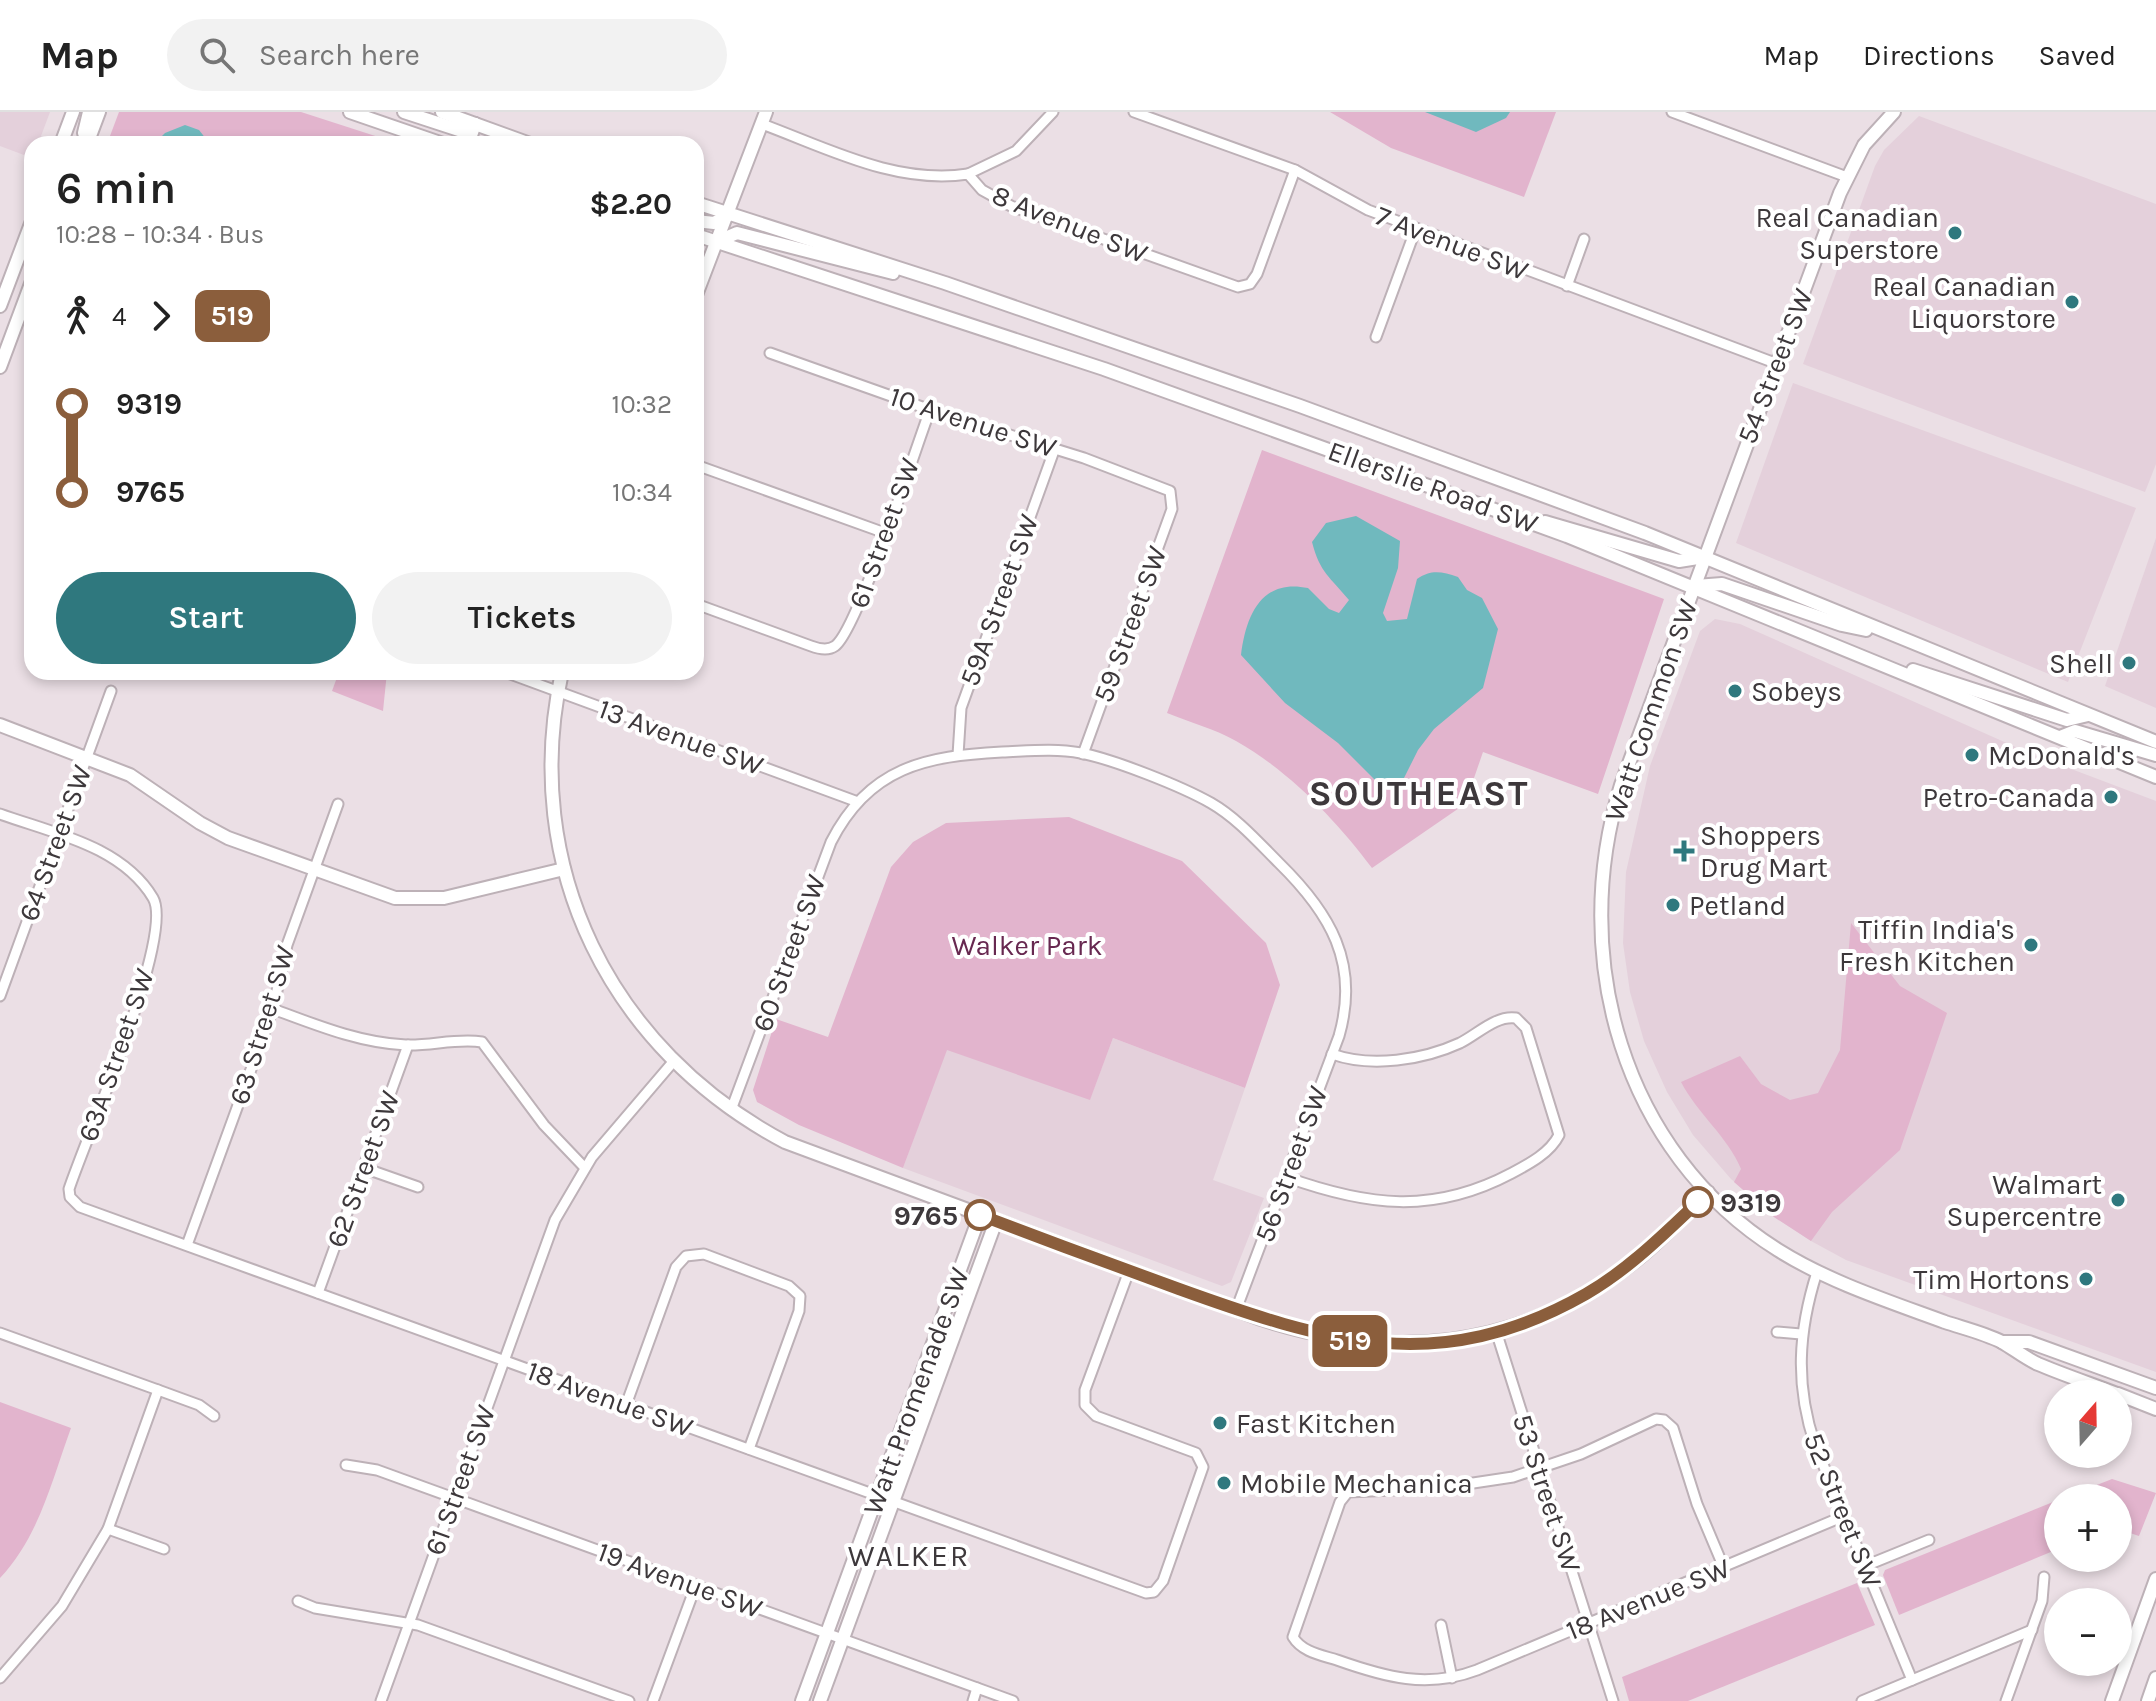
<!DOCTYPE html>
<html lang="en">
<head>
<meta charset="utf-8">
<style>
	body { margin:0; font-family:Karla,sans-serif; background:#f2f2f2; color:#222; height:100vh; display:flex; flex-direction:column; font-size:30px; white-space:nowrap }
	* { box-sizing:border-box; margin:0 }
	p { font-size:26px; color:#767676 }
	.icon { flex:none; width:44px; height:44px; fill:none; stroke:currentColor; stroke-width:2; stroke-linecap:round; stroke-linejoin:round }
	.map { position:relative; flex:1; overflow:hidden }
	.sheet { position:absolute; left:24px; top:24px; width:680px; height:544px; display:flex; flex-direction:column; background:#fff; border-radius:24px; box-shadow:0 4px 12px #0003 }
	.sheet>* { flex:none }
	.badge { padding:0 16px; border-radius:12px; font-size:28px; line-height:52px }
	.needle { width:52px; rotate:20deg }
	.buttons { position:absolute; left:2044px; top:1268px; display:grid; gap:16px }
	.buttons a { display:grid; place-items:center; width:88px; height:88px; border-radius:50%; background:#fff; box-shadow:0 4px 12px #0003; font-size:40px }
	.map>.badge { position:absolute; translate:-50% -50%; box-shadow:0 0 0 4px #fff }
	.legs { display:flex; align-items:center; gap:12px; height:88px; padding:0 32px; font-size:26px }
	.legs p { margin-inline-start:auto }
	.summary { display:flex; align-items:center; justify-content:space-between; height:136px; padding:0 32px }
	h1 { font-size:44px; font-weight:600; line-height:60px }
	.button { display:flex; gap:16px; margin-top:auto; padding:16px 32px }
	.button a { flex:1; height:92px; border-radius:48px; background:#2f787e; color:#fff; font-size:32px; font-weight:600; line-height:92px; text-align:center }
	.button a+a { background:#f2f2f2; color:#222 }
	ul { padding:0 32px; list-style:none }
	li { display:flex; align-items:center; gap:28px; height:88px; font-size:30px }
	li i { display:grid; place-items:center; width:12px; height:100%; margin:0 10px; background:currentColor }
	li i::after { content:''; width:20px; height:20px; margin:-10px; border:6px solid; border-radius:50%; background:#fff }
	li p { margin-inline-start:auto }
	li:first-child i { background:linear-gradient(#0000 50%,currentColor 0) }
	li:last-child i { background:linear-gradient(currentColor 50%,#0000 0) }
	header { display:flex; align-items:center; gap:48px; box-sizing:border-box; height:112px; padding:0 40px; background:#fff; border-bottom:2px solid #e0e0e0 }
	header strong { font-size:38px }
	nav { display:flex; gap:44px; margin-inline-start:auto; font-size:28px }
	.search { width:560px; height:72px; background:#f2f2f2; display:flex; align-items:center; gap:20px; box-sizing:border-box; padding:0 28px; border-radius:44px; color:#767676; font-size:30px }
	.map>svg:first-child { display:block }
	.built { fill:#e4d0db }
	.green { fill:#e2b4cd }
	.water { fill:#70b9be }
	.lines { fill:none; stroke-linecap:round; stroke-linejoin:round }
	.street-casing { stroke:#bdb1b7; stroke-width:13 }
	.secondary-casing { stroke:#bdb1b7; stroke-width:16 }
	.street { stroke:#fff; stroke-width:9 }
	.secondary { stroke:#fff; stroke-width:12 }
	.line-1-casing { stroke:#fff; stroke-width:18 }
	.line-1 { stroke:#8b5e3c; stroke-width:12 }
	.poi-dot { fill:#2f787e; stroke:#fff; stroke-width:3 }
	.stop-1-dot { fill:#fff; stroke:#8b5e3c; stroke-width:4 }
	.labels { text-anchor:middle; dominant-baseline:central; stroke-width:8; stroke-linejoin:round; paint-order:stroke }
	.poi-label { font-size:28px; fill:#3d383b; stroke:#fff; text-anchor:end }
	.street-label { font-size:28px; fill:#3d383b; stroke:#fff }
	.park-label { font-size:28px; fill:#672850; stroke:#fff }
	.stop-label { font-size:28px; font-weight:bold; fill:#3d383b; stroke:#fff; text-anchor:start }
	.neighbourhood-label { font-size:30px; letter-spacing:2px; fill:#3d383b; stroke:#fff }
	.district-label { font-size:36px; font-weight:bold; letter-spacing:2px; fill:#3d383b; stroke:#fff }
</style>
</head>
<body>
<header>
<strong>Map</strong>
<div class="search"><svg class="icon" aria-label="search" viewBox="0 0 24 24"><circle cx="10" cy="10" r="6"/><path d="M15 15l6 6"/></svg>Search here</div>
<nav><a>Map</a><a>Directions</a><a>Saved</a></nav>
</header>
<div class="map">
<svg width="2156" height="1589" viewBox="0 0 2156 1589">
	<rect width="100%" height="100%" fill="#ebdfe5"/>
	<!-- built -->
	<g class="built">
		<path d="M0 0H50L38 32H32V46L0 34Z"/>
		<path d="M1919 4 2156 92V352L2145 380 1803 252 1875 54 1884 38Z"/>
		<path d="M1793 271 2136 396 2068 570 1736 431Z"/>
		<path d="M2156 426V596L2105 574Z"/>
		<path d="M1715 507 1740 512 2029 641 2156 689V1260L1846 1148 1811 1129 1774 1105 1731 1067 1693 1023 1667 980 1644 929 1630 880 1623 831 1626 760 1650 654 1700 519Z"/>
		<path d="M1113 926 1245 976 1213 1068 1264 1086 1231 1170 1222 1174 903 1056 946 937 1090 987Z"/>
	</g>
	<!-- green -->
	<g class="green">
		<path d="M119 0H301L400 32H107Z"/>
		<path d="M1330 0H1556L1524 85 1391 36Z"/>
		<path d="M1262 338 1664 487 1598 682 1483 640 1465 692 1372 756C1337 709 1288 658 1236 629 1215 617 1189 610 1167 601Z"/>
		<path d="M339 560H387L383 599 332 579Z"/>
		<path d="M1069 705 1182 749 1266 831 1280 873 1245 976 1113 926 1090 988 947 938 903 1056 799 1013 757 990 753 978 776 907 828 925 891 755 913 730 946 711Z"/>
		<path d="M1851 811 1900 874 1947 901 1900 1038 1832 1100 1811 1129 1774 1105 1734 1070 1741 1057C1728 1025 1697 1001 1681 970L1740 944 1761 972 1790 988 1818 981 1840 938Z"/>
		<path d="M0 1290 71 1316C52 1368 39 1425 0 1466Z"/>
		<path d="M2112 1367 2156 1381 2139 1424 2118 1417V1386H2064Z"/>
		<path d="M2058 1388V1437L1899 1503 1883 1463 1885 1458Z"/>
		<path d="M1857 1471 1875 1513 1688 1589H1629L1622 1565Z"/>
	</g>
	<!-- water -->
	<g class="water">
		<path d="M1425 0H1510L1506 6 1476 20Z"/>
		<path d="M185 13 199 18 210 32H154L165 21Z"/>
		<path d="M1356 404 1400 429 1398 456 1383 501 1387 509 1407 507 1417 467C1432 457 1442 460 1458 465L1467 478 1482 486 1498 517 1483 576 1434 617 1418 638 1404 666 1391 674 1376 669 1338 631 1285 591 1241 543C1246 504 1261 466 1308 476L1329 497 1339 501 1349 488C1330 465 1320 461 1312 430L1326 411Z"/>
	</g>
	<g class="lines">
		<defs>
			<g id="street">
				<path d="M1134 0 1295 58 1368 98 1775 251"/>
				<path d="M1672 0 1847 65"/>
				<path d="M762 12C827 36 896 73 968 62L982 78 1011 94 1238 175 1250 172 1257 162 1295 58"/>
				<path d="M968 62 1016 39 1053 0"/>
				<path d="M1567 174 1584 127"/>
				<path d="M1376 225 1416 116"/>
				<path d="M770 241 939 301 1084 346 1170 379 1172 397 1083 642"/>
				<path d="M696 353 885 421"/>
				<path d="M696 492 811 534C819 537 828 539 835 534 857 519 916 335 930 298"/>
				<path d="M505 560 858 690"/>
				<path d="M958 643 961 596 1055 336"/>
				<path d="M0 702C53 721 122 734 153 786 175 823 85 1028 69 1077L70 1085 80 1095 1146 1481 1154 1480 1163 1469 1203 1355 1196 1341 1096 1304 1085 1293V1278L1129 1159"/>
				<path d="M0 884 111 579"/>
				<path d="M273 897C316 913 360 931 406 933 431 934 457 926 482 930L544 1013 585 1056"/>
				<path d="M731 998 831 730C869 655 926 644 1002 640 1028 639 1055 636 1081 641 1115 648 1181 674 1211 691 1237 706 1258 730 1279 751 1330 801 1360 851 1339 924L1236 1198"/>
				<path d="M364 1056 418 1075"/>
				<path d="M1286 1065C1367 1094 1433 1103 1512 1061 1529 1052 1550 1041 1559 1023L1526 916 1516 906C1496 903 1478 922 1460 931 1423 948 1371 956 1332 942"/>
				<path d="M187 1133 273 897 287 833 338 692"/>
				<path d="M1817 1160C1798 1220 1795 1273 1815 1333L1912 1568"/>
				<path d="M318 1181 408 933"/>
				<path d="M1496 1219 1613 1589"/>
				<path d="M1777 1220 1801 1222"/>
				<path d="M0 1221 158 1278 108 1417 62 1494 0 1566"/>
				<path d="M158 1278 199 1293 214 1304"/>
				<path d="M626 1293 676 1155 686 1144 704 1142 789 1174 800 1184 799 1199 749 1337"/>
				<path d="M346 1353 377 1358 1013 1589"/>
				<path d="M108 1417 164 1437"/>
				<path d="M1865 1454 1929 1428"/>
				<path d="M1724 1456 1697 1392 1673 1316 1664 1308 1656 1307 1581 1342 1513 1365 1440 1376 1348 1380 1340 1390 1293 1525C1302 1540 1321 1543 1337 1548 1385 1565 1427 1577 1477 1558L1844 1404"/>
				<path d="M298 1489 315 1496 418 1513 629 1589"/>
				<path d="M1441 1513 1452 1566"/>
				<path d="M381 1589 555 1108 592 1045 673 950"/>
				<path d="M653 1589 696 1473"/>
				<path d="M973 1589 977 1576"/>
				<path d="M1862 1589 2032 1518"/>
				<path d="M2006 1589 2042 1489 2044 1465"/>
			</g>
			<g id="secondary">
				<path d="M350 0 443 32"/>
				<path d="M404 0 462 19 475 12"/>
				<path d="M442 0 530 32"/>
				<path d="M1894 0 1864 33 1840 81 1621 673C1568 844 1622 1040 1778 1138 1829 1170 1888 1189 1945 1210 1963 1216 1984 1221 2002 1230 2014 1237 2025 1246 2038 1252 2064 1263 2091 1272 2117 1282"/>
				<path d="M84 21 89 0"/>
				<path d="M61 32 73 0"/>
				<path d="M87 32 99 0"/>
				<path d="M468 32 475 12"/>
				<path d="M696 91 945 171 1300 294 1645 421 2156 630"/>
				<path d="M696 109 714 111 727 104"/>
				<path d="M696 123 1104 257 1567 424 2156 665"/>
				<path d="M716 130 737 121 893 161"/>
				<path d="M696 183 766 0"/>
				<path d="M0 194 32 109"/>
				<path d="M0 255 32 169"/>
				<path d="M1545 410 1679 449 1704 445"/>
				<path d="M1696 474 1722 472 1842 513 1866 518"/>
				<path d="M1913 558 2067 608 2088 603"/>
				<path d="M562 560C519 755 611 938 785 1030L1261 1207C1390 1249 1516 1238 1627 1155 1657 1133 1681 1106 1708 1080"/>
				<path d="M0 613 130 663 200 711 228 726 395 786H444L564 757"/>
				<path d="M2060 625 2075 619 2156 643"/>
				<path d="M2002 1230H2029L2156 1276"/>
				<path d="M2118 1282 2156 1297"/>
				<path d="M802 1589 980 1103"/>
				<path d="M820 1589 996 1109"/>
				<path d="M2112 1589 2156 1467"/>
				<path d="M2148 1589 2156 1566"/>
			</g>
		</defs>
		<!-- street casing -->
		<use href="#street" class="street-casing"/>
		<!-- secondary casing -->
		<use href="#secondary" class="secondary-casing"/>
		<!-- street -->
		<use href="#street" class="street"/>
		<!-- secondary -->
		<use href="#secondary" class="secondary"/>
	</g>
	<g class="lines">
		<defs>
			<path id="line-1" d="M980 1103C1046 1128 1113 1153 1179 1177 1326 1230 1439 1266 1586 1182 1629 1157 1663 1123 1698 1090"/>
		</defs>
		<!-- line-1 casing -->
		<use href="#line-1" class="line-1-casing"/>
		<!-- line-1 -->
		<use href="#line-1" class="line-1"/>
	</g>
	<!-- markers -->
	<g class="poi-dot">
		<circle cx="1955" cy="121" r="8"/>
		<circle cx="2072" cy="190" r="8"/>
		<circle cx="2129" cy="551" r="8"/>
		<circle cx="1735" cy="579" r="8"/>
		<circle cx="1972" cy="643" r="8"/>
		<circle cx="2111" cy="685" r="8"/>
		<path d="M1680 727h8v8h8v8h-8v8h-8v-8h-8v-8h8z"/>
		<circle cx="1673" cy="793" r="8"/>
		<circle cx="2031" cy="833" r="8"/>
		<circle cx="2118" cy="1088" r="8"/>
		<circle cx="2086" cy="1167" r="8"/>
		<circle cx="1220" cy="1311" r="8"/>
		<circle cx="1224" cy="1371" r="8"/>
	</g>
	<g class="stop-1-dot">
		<circle cx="1698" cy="1090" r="14"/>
		<circle cx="980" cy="1103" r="14"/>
	</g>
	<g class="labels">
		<!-- poi labels -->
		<g class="poi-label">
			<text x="1939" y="105">Real Canadian<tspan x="1939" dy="32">Superstore</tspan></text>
			<text x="2056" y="174">Real Canadian<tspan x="2056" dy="32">Liquorstore</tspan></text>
			<text x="2113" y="551">Shell</text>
			<text x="1751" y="579" text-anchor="start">Sobeys</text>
			<text x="1988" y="643" text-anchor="start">McDonald's</text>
			<text x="2095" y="685">Petro-Canada</text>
			<text x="1700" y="723" text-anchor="start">Shoppers<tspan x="1700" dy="32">Drug Mart</tspan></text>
			<text x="1689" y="793" text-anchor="start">Petland</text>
			<text x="2015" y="817">Tiffin India's<tspan x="2015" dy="32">Fresh Kitchen</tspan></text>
			<text x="2102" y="1072">Walmart<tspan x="2102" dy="32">Supercentre</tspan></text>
			<text x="2070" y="1167">Tim Hortons</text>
			<text x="1236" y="1311" text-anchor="start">Fast Kitchen</text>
			<text x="1240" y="1371" text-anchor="start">Mobile Mechanica</text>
		</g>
		<!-- street labels -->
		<g class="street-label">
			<text transform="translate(1070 112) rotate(22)">8 Avenue SW</text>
			<text transform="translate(1452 131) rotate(21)">7 Avenue SW</text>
			<text transform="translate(1775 254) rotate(-69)">54 Street SW</text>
			<text transform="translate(973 310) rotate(18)">10 Avenue SW</text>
			<text transform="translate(1433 375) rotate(20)">Ellerslie Road SW</text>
			<text transform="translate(884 421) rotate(-70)">61 Street SW</text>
			<text transform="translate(999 488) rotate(-70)">59A Street SW</text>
			<text transform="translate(1130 512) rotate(-70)">59 Street SW</text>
			<text transform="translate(1651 598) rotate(-71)">Watt Common SW</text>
			<text transform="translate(681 625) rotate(20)">13 Avenue SW</text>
			<text transform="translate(55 731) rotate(-70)">64 Street SW</text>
			<text transform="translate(789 841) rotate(-70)">60 Street SW</text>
			<text transform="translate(262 913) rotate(-73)">63 Street SW</text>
			<text transform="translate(116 943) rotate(-71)">63A Street SW</text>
			<text transform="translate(1291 1052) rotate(-70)">56 Street SW</text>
			<text transform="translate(363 1057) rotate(-70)">62 Street SW</text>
			<text transform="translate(916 1279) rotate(-70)">Watt Promenade SW</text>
			<text transform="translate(610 1287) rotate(20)">18 Avenue SW</text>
			<text transform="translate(460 1368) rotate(-70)">61 Street SW</text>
			<text transform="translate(1547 1381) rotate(72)">53 Street SW</text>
			<text transform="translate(1843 1398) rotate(68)">52 Street SW</text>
			<text transform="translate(680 1468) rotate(20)">19 Avenue SW</text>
			<text transform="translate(1648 1487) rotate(-22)">18 Avenue SW</text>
		</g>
		<!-- park labels -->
		<g class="park-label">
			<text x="1027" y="833">Walker Park</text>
		</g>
		<!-- stop labels -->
		<g class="stop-label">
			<text x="1720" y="1090">9319</text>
			<text x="958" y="1103" text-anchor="end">9765</text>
		</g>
		<!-- neighbourhood labels -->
		<g class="neighbourhood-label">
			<text x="909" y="1444">WALKER</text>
		</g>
		<!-- district labels -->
		<g class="district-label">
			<text x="1419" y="681">SOUTHEAST</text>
		</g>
	</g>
</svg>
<div class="buttons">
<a><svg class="needle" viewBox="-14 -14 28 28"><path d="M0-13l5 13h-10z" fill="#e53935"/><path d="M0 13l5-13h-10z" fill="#767676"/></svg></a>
<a>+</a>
<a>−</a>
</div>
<b class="badge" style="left:1350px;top:1229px;background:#8b5e3c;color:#fff">519</b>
<section class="sheet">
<div class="summary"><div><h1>6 min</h1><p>10:28 – 10:34 · Bus</p></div><b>$2.20</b></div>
<div class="legs"><svg class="icon" aria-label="walk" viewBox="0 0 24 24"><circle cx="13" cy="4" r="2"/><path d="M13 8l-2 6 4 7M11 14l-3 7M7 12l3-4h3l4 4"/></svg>4<svg class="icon" aria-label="forward" viewBox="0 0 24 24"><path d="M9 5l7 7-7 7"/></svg><b class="badge" style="background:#8b5e3c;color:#fff">519</b></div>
<ul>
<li><i style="color:#8b5e3c"></i><b>9319</b><p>10:32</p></li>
<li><i style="color:#8b5e3c"></i><b>9765</b><p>10:34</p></li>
</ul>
<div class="button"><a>Start</a><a>Tickets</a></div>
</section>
</div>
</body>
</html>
